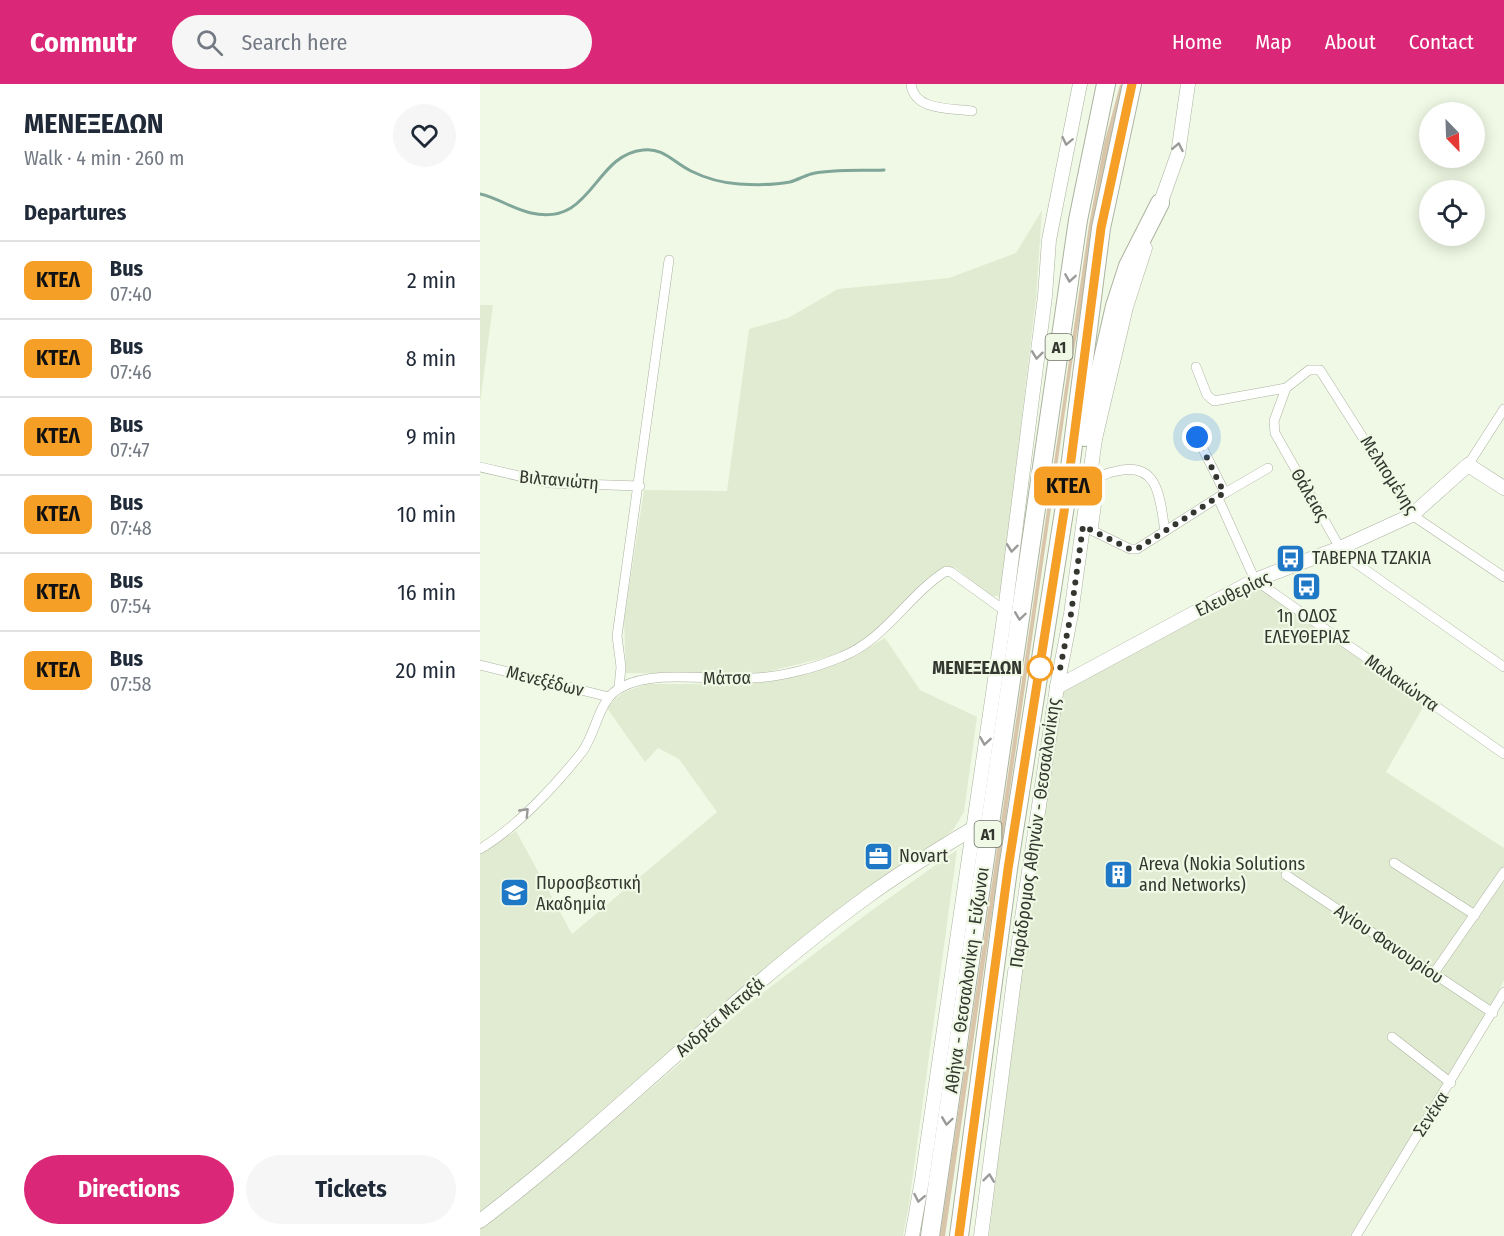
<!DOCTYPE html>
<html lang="en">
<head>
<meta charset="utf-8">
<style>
	body { margin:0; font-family:"Fira Sans Condensed",sans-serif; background:#f6f6f7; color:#1f2937; height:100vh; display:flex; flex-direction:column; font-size:22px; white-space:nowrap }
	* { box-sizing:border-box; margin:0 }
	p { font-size:20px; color:#747a83 }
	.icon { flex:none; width:33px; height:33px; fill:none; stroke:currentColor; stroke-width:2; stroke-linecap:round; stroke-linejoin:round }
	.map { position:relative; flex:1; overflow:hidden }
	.sheet { display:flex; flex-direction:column; background:#fff; width:480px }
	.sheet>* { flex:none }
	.badge { padding:0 12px; border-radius:9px; font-size:21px; line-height:39px }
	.needle { width:39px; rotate:157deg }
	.buttons { position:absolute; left:939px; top:18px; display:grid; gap:12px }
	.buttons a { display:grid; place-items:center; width:66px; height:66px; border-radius:50%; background:#fff; box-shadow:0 3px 15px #0003; font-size:30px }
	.you { position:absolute; width:30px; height:30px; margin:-15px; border:4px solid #fff; border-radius:50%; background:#1a73e8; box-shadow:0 0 0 9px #1a73e833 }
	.map>.badge { position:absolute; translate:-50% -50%; box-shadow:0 0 0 3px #fff }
	h2 { padding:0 24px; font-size:22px; line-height:54px }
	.round { display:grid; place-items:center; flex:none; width:63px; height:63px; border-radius:32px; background:#f6f6f7 }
	.head { display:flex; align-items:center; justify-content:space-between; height:102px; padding:0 24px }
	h1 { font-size:28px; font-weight:700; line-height:45px }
	.primary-button { display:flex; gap:12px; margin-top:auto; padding:12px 24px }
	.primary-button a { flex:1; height:69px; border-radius:36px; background:#db2777; color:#fff; font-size:24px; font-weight:700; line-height:69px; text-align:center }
	.primary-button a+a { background:#f6f6f7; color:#1f2937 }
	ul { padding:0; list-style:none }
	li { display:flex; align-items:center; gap:18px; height:78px; padding:0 24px; border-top:2px solid #e0e1e3 }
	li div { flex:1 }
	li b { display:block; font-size:22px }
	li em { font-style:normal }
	li .badge { min-width:66px; font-weight:700; text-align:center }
	header { display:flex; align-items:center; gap:36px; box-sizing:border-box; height:84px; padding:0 30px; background:#db2777; color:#fff }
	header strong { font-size:28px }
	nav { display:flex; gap:33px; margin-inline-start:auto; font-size:21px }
	.search { width:420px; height:54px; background:#f6f6f7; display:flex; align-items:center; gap:15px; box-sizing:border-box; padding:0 21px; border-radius:33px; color:#747a83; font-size:22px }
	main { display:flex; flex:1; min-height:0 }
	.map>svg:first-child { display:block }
	.built { fill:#e1ebd2 }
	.green { fill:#d9c5aa }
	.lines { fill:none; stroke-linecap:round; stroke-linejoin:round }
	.stream { stroke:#80a69a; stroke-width:3 }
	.street-casing { stroke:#abb3a0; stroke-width:10 }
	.secondary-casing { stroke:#abb3a0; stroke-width:15 }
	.highway-casing { stroke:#abb3a0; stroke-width:20 }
	.street { stroke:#fff; stroke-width:9 }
	.secondary { stroke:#fff; stroke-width:14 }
	.highway { stroke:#fff; stroke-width:18 }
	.oneway { stroke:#9a9b98 }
	.line-casing { stroke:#fff; stroke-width:14 }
	.line { stroke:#f59f27; stroke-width:9 }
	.walk { stroke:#343730; stroke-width:6; stroke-dasharray:0 10.8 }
	.stop-dot { fill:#fff; stroke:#f59f27; stroke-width:3 }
	.labels { text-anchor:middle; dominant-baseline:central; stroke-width:4.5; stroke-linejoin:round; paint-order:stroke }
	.shield { fill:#f0f9e5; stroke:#6c7166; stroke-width:1.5 }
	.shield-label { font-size:16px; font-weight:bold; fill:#343730 }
	.street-label { font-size:18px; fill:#343730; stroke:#f0f9e5 }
	.poi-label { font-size:18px; fill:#343730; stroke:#f0f9e5; text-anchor:start }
	.stop-label { font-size:18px; font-weight:bold; fill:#343730; stroke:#f0f9e5; text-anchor:end }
</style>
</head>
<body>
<header>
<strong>Commutr</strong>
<div class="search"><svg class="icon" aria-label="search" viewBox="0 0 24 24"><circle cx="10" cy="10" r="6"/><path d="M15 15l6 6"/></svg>Search here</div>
<nav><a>Home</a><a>Map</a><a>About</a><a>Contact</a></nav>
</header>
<main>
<section class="sheet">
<div class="head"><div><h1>ΜΕΝΕΞΕΔΩΝ</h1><p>Walk · 4 min · 260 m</p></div><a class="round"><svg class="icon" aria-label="heart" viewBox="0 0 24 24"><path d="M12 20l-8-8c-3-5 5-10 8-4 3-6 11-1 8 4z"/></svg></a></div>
<h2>Departures</h2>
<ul>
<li><span class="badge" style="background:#f59f27;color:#111">ΚΤΕΛ</span><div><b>Bus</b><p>07:40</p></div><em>2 min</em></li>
<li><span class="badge" style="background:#f59f27;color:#111">ΚΤΕΛ</span><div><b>Bus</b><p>07:46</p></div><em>8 min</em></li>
<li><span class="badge" style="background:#f59f27;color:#111">ΚΤΕΛ</span><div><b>Bus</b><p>07:47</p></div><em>9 min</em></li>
<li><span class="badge" style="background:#f59f27;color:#111">ΚΤΕΛ</span><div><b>Bus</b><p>07:48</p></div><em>10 min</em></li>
<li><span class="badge" style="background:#f59f27;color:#111">ΚΤΕΛ</span><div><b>Bus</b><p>07:54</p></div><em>16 min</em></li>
<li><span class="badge" style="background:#f59f27;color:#111">ΚΤΕΛ</span><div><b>Bus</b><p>07:58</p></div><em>20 min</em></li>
</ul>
<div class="primary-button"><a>Directions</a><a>Tickets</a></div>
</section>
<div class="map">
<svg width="1024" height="1152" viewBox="0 0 1024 1152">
	<rect width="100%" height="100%" fill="#f0f9e5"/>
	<!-- built -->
	<g class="built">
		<path d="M562 126 556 214 521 507 518 512H510L476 484 466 482 403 539 394 552 360 570 278 590 146 589 144 536 164 406 247 407 269 245 308 234 358 205 469 194 536 169Z"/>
		<path d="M0 221H13L0 319Z"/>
		<path d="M774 490 949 613 906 688 1024 764V896L1004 937 870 1152H509L537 918 585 592Z"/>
		<path d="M405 554 440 606 497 633 484 728 473 746 0 1130V769L36 747 92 850 237 728 199 675 178 664 165 678 127 624 135 615 144 608 167 600H249L285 598 368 575Z"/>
		<path d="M477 766 429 1120 423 1152H0V1144L77 1085 276 914 388 829Z"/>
	</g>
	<!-- green -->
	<path class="green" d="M645 0 630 60 594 266 465 1152H460L609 141 624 60 640 1Z"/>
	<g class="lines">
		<!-- stream -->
		<path class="stream" d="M0 110C18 114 33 125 51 129 113 143 113 71 163 66 183 63 194 79 211 87 225 94 244 99 259 100 275 101 295 101 310 98 317 96 324 92 331 90 353 85 381 87 404 86"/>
		<defs>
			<g id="street">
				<path d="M431 0C434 27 470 24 492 27"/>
				<path d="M716 283 727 311 734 317 806 304 829 286H840L932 431 1024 493"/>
				<path d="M806 304 794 337 795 349 860 464 870 475 1024 583"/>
				<path d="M717 353 745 409 788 384"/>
				<path d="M988 381 1024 325"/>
				<path d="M0 383 69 399 160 402"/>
				<path d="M738 414 775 496 1024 670"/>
				<path d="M609 445 650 465H657L745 409"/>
				<path d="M613 447 620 394C626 388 633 388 642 386 680 380 680 418 685 447"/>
				<path d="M0 581 129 613"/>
				<path d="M139 603 141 583 137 552 189 176"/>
				<path d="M0 765C37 743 76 701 102 668 117 648 118 614 142 603 176 585 234 597 273 594 301 593 335 584 361 573 405 556 427 512 466 487L471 488 525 527"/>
				<path d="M914 779 995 831"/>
				<path d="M806 791 1013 929"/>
				<path d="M954 889 1024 788"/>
				<path d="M912 953 971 999"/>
				<path d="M876 1152 1024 908"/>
			</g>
			<g id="secondary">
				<path d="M678 126 698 70 708 0"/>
				<path d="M577 603 775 496 860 464 932 431 988 381 1024 404"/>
				<path d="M0 1137C134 1035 252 911 388 812 421 788 457 766 492 745"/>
				<path d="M432 1152 442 1096 525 527 565 212 569 156 600 0"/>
				<path d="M501 1152 542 834 577 603 591 530 615 355 646 223 665 164"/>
			</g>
			<g id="highway">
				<path d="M605 353 635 222 648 182 680 119"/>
				<path d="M450 1152 598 136 626 0"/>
				<path d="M479 1152 528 785 586 415 621 144 652 0"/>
			</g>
		</defs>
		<!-- street casing -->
		<use href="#street" class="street-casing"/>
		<!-- secondary casing -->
		<use href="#secondary" class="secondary-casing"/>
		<!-- highway casing -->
		<use href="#highway" class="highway-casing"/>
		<!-- street -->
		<use href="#street" class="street"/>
		<!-- secondary -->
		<use href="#secondary" class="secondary"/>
		<!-- highway -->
		<use href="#highway" class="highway"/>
	</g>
	<!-- one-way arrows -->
	<defs><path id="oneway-chevron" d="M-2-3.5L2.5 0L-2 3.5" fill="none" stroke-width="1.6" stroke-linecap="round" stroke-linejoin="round" transform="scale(1.5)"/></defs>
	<g class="oneway">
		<use href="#oneway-chevron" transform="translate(587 57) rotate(102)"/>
		<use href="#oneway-chevron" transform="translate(698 63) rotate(-79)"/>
		<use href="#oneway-chevron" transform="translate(590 194) rotate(99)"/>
		<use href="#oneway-chevron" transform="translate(557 271) rotate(97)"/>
		<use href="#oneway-chevron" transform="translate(532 464) rotate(97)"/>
		<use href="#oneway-chevron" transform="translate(540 532) rotate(98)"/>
		<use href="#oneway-chevron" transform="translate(505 657) rotate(99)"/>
		<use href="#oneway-chevron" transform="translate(45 728) rotate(-46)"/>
		<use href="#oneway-chevron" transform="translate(467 1037) rotate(98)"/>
		<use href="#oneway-chevron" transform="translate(509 1094) rotate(-83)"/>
		<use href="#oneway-chevron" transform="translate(439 1114) rotate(101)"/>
	</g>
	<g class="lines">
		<defs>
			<path id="line" d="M479 1152 528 785 586 415 621 144 652 0"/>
		</defs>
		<!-- line casing -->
		<use href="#line" class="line-casing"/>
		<!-- line -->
		<use href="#line" class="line"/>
		<!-- walk -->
		<path class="walk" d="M560 584 580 585 591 530 603 442 650 465H657L744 409 717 353"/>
	</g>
	<!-- icons -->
	<defs>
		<symbol id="bus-square" viewBox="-11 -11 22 22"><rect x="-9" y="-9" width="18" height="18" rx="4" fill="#1f78c5" stroke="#f0f9e5"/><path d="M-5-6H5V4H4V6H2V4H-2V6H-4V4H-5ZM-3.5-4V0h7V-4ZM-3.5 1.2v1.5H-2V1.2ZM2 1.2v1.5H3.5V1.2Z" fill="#fff"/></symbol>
		<symbol id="office-square" viewBox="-11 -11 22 22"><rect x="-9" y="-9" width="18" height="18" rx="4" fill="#1f78c5" stroke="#f0f9e5"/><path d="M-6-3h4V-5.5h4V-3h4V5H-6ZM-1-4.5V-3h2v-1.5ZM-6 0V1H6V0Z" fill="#fff"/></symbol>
		<symbol id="building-square" viewBox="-11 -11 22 22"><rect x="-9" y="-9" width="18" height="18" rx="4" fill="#1f78c5" stroke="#f0f9e5"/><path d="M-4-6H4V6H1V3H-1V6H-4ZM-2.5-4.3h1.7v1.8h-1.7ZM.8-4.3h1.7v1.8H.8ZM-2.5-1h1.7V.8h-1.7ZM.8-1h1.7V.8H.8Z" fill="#fff"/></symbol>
		<symbol id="school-square" viewBox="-11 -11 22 22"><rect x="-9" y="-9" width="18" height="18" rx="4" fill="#1f78c5" stroke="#f0f9e5"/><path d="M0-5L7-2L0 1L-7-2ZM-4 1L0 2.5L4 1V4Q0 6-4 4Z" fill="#fff"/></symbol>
	</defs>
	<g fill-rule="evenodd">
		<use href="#bus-square" x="794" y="458" width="33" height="33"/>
		<use href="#bus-square" x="810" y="486" width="33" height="33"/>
		<use href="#office-square" x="382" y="756" width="33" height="33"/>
		<use href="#building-square" x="622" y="774" width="33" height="33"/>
		<use href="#school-square" x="18" y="792" width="33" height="33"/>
	</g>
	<!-- markers -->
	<circle class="stop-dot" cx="560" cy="584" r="12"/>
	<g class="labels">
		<!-- shield labels -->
		<g class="shield">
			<rect x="565.5" y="250" width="27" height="26" rx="4.5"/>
			<rect x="494.5" y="737" width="27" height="26" rx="4.5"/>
		</g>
		<g class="shield-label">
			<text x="579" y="263">Α1</text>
			<text x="508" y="750">Α1</text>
		</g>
		<!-- street labels -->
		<g class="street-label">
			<text transform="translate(909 391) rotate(57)">Μελπομένης</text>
			<text transform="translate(79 396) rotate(5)">Βιλτανιώτη</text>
			<text transform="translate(830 411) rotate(60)">Θάλειας</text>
			<text transform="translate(753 510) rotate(-26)">Ελευθερίας</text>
			<text transform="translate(247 594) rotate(-1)">Μάτσα</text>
			<text transform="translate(65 597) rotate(14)">Μενεξέδων</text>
			<text transform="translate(922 599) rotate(35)">Μαλακώντα</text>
			<text transform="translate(555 749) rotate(-82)">Παράδρομος Αθηνών - Θεσσαλονίκης</text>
			<text transform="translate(909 860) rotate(34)">Αγίου Φανουρίου</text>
			<text transform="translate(487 896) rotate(-82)">Αθήνα - Θεσσαλονίκη - Εύζωνοι</text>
			<text transform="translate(240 933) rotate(-41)">Ανδρέα Μεταξά</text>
			<text transform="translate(951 1030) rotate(-57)">Σενέκα</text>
		</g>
		<!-- poi labels -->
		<g class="poi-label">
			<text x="832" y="474">ΤΑΒΕΡΝΑ ΤΖΑΚΙΑ</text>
			<text x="827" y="532" text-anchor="middle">1η ΟΔΟΣ<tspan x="827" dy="21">ΕΛΕΥΘΕΡΙΑΣ</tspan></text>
			<text x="419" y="772">Novart</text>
			<text x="659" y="780">Areva (Nokia Solutions<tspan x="659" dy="21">and Networks)</tspan></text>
			<text x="56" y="799">Πυροσβεστική<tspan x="56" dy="21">Ακαδημία</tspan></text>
		</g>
		<!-- stop labels -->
		<g class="stop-label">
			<text x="542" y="584">ΜΕΝΕΞΕΔΩΝ</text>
		</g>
	</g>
</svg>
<div class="buttons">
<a><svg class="needle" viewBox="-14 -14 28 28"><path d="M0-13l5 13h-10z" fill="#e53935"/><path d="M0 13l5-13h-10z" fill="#747a83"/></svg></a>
<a><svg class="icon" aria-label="locate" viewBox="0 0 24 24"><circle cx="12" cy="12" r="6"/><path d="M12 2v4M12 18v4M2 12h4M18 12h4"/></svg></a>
</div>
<div class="you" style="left:717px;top:353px"></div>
<b class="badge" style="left:588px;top:402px;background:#f59f27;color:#111">ΚΤΕΛ</b>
</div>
</main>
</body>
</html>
